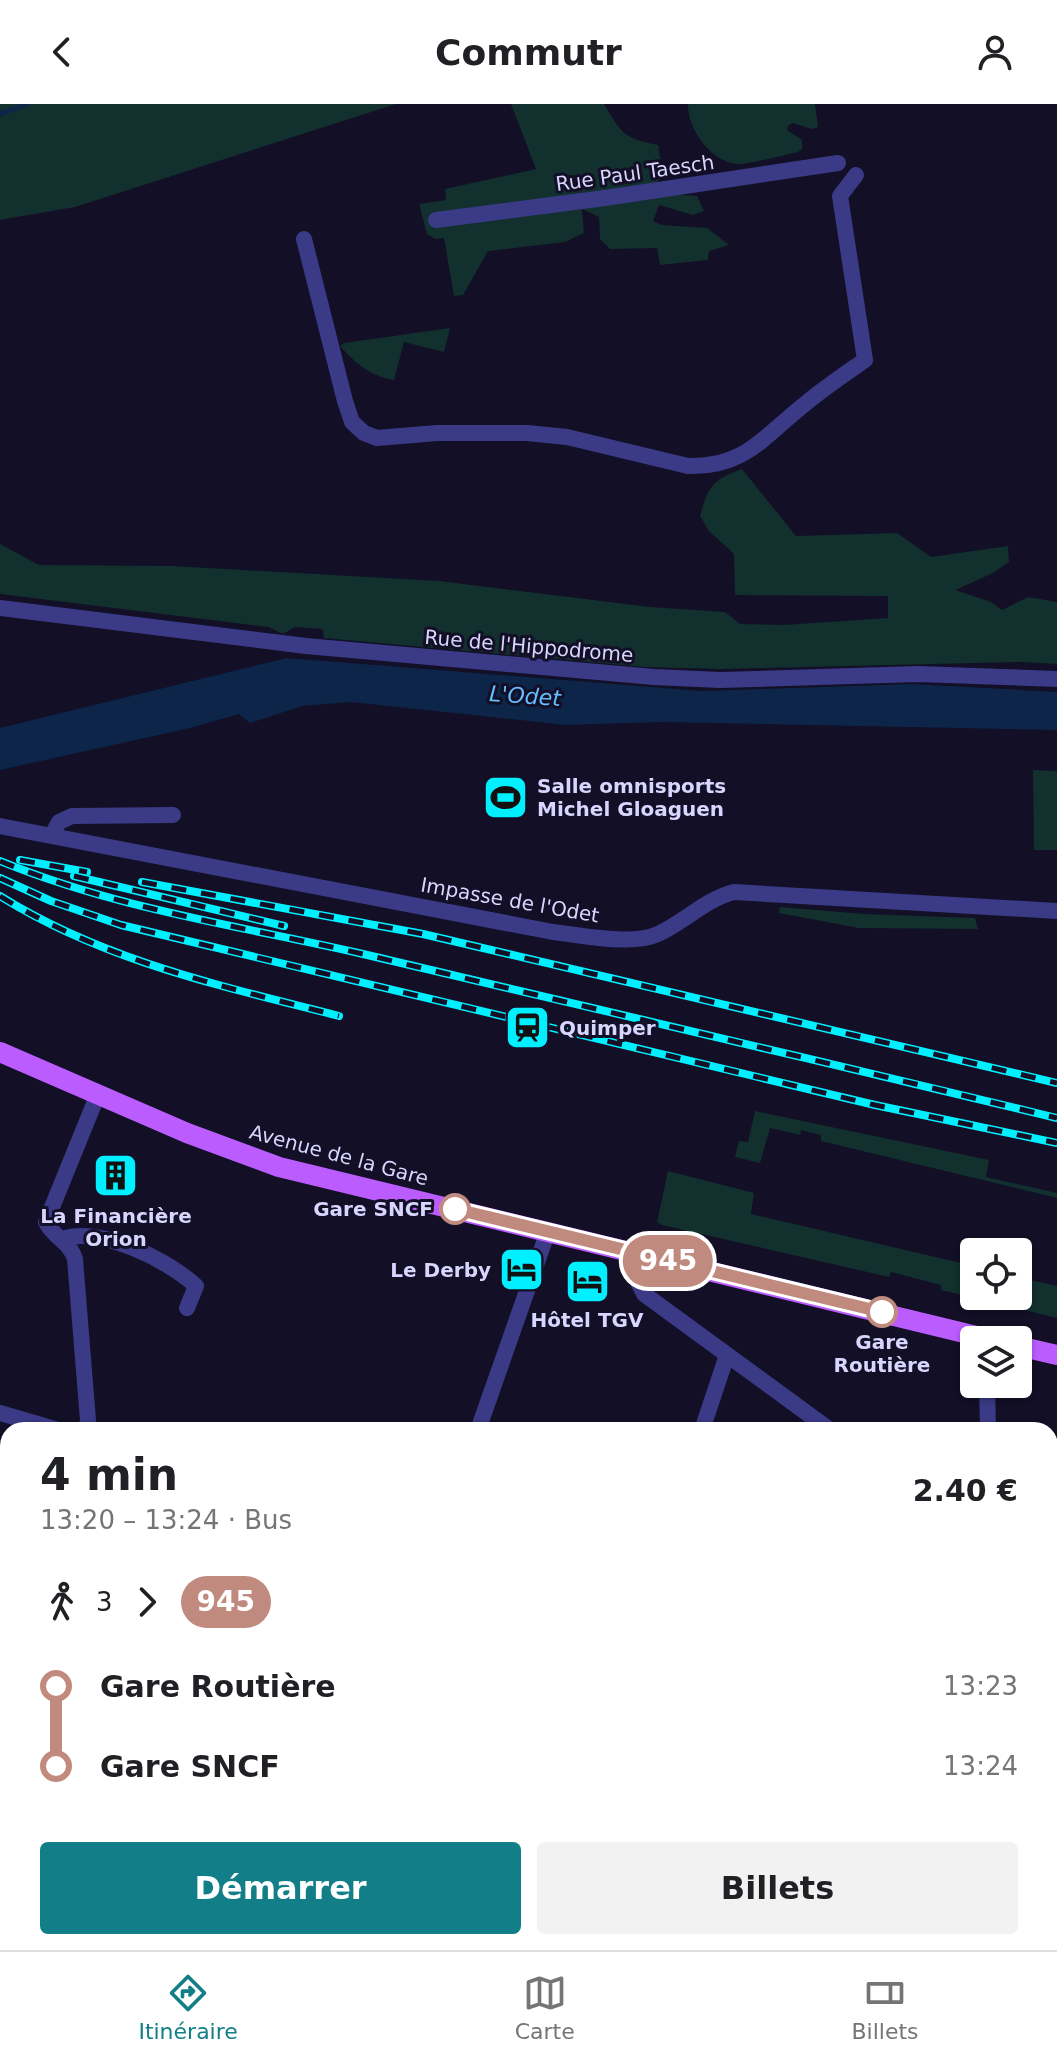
<!DOCTYPE html>
<html lang="fr">
<head>
<meta charset="utf-8">
<style>
	body { margin:0; font-family:"DejaVu Sans",sans-serif; background:#f2f2f2; color:#202124; height:100vh; display:flex; flex-direction:column; font-size:30px; white-space:nowrap }
	* { box-sizing:border-box; margin:0 }
	p { font-size:26px; color:#757577 }
	.icon { flex:none; width:44px; height:44px; fill:none; stroke:currentColor; stroke-width:2; stroke-linecap:round; stroke-linejoin:round }
	.map { position:relative; flex:1; overflow:hidden }
	.panel { position:absolute; left:0px; top:1318px; width:1058px; height:528px; display:flex; flex-direction:column; background:#fff; border-radius:24px 24px 0 0; box-shadow:0 2px 6px #0004 }
	.panel>* { flex:none }
	.badge { padding:0 16px; border-radius:26px; font-size:28px; line-height:52px }
	.tools { position:absolute; left:960px; top:1134px; display:grid; gap:16px }
	.tools a { display:grid; place-items:center; width:72px; height:72px; border-radius:8px; background:#fff; box-shadow:0 2px 6px #0004; font-size:40px }
	.map>.badge { position:absolute; translate:-50% -50%; box-shadow:0 0 0 4px #fff }
	.legs { display:flex; align-items:center; gap:12px; height:88px; padding:0 40px; font-size:26px }
	.legs p { margin-inline-start:auto }
	.overview { display:flex; align-items:center; justify-content:space-between; height:136px; padding:0 40px }
	h1 { font-size:44px; font-weight:600; line-height:60px }
	.button { display:flex; gap:16px; margin-top:auto; padding:16px 40px }
	.button a { flex:1; height:92px; border-radius:8px; background:#127e87; color:#fff; font-size:32px; font-weight:600; line-height:92px; text-align:center }
	.button a+a { background:#f2f2f2; color:#202124 }
	ul { padding:0 40px; list-style:none }
	li { display:flex; align-items:center; gap:28px; height:80px; font-size:30px }
	li i { display:grid; place-items:center; width:12px; height:100%; margin:0 10px; background:currentColor }
	li i::after { content:''; width:20px; height:20px; margin:-10px; border:6px solid; border-radius:50%; background:#fff }
	li p { margin-inline-start:auto }
	li:first-child i { background:linear-gradient(#0000 50%,currentColor 0) }
	li:last-child i { background:linear-gradient(currentColor 50%,#0000 0) }
	header { display:flex; justify-content:space-between; align-items:center; height:104px; padding:0 40px; background:#fff; font-size:36px; font-weight:600 }
	.tabs { display:flex; justify-content:space-around; align-items:center; height:112px; border-top:2px solid #e0e0e0; background:#fff; font-size:22px; color:#757577 }
	.tabs a { display:grid; justify-items:center; gap:4px }
	.tabs .on { color:#127e87 }
	.map>svg:first-child { display:block }
	.green { fill:#12302e }
	.water { fill:#0c2549 }
	.lines { fill:none; stroke-linecap:round; stroke-linejoin:round }
	.stream { stroke:#0c2549; stroke-width:5 }
	.minor { stroke:#3a3a86; stroke-width:16 }
	.major { stroke:#bb5cff; stroke-width:20 }
	.rail-casing { stroke:#01f0ff; stroke-width:8 }
	.rail { stroke:#120f26; stroke-width:5; stroke-dasharray:15; stroke-linecap:butt }
	.line-1-casing { stroke:#fff; stroke-width:18 }
	.line-1 { stroke:#c18a7e; stroke-width:12 }
	.stop-1-dot { fill:#fff; stroke:#c18a7e; stroke-width:4 }
	.labels { text-anchor:middle; dominant-baseline:central; stroke-width:6; stroke-linejoin:round; paint-order:stroke }
	.street-label { font-size:20px; fill:#d8d5ff; stroke:#120f26 }
	.poi-label { font-size:20px; font-weight:bold; fill:#d8d5ff; stroke:#120f26; text-anchor:start }
	.stop-label { font-size:20px; font-weight:bold; fill:#d8d5ff; stroke:#120f26; text-anchor:end }
	.water-label { font-size:22px; font-style:italic; fill:#63bdff; stroke:#120f26 }
</style>
</head>
<body>
<header><svg class="icon" aria-label="back" viewBox="0 0 24 24"><path d="M15 5l-7 7 7 7"/></svg>Commutr<svg class="icon" aria-label="person" viewBox="0 0 24 24"><circle cx="12" cy="8" r="4"/><path d="M4 21q1-7 8-7t8 7"/></svg></header>
<div class="map">
<svg width="1057" height="1846" viewBox="0 0 1057 1846">
	<rect width="100%" height="100%" fill="#120f26"/>
	<!-- green -->
	<g class="green">
		<path d="M0 0H396L75 103 0 116Z"/>
		<path d="M511 0H604C622 30 623 34 658 41L663 72 657 78 670 90 697 92 704 107 693 111 659 101 653 117 662 121 707 124 729 141 709 147 708 156 660 161 657 144 610 145 600 135 599 113 582 105 584 129 565 138 488 147 463 191 454 192 444 134 435 135 427 130 419 100 446 96 445 85 536 65Z"/>
		<path d="M688 0H815L818 23 812 25 793 19 789 21 787 26 802 36V45L798 48C787 51 744 61 736 60 710 57 687 24 688 0Z"/>
		<path d="M450 224 444 248 404 238 394 276C370 272 356 260 340 242L344 239Z"/>
		<path d="M742 365 796 432 897 429 931 453 1008 442 1009 458 991 470 955 486 991 498 1002 506 1028 493 1057 498V560L1023 558 719 565 645 563 324 534 323 525 295 523 283 530 268 523 0 490V440L39 461 173 462 439 477 650 503 725 508 740 520 784 521 888 514V492L735 491 734 450 709 427 700 412C708 382 714 375 742 365Z"/>
		<path d="M1033 666 1057 667V746H1034Z"/>
		<path d="M780 803 864 810 975 814 978 825 859 824 779 809Z"/>
		<path d="M755 1007 989 1056 986 1073 1057 1089V1094L821 1037V1031L801 1026 800 1031 770 1024 760 1059 735 1053 739 1037 748 1038Z"/>
		<path d="M668 1067 754 1089 751 1110 974 1162V1192H1018V1173L1057 1182V1214L941 1186V1181L891 1168 889 1173 662 1121 657 1118Z"/>
		<path d="M372 1838H513L509 1846H374Z"/>
		<path d="M688 1838H809V1846H687Z"/>
	</g>
	<!-- water -->
	<path class="water" d="M287 554 701 587 912 580 1057 588V626L661 618 565 621 351 598 302 602 250 619 239 610 190 624 0 666V624Z"/>
	<g class="lines">
		<!-- stream -->
		<path class="stream" d="M0 10 28 0"/>
		<!-- minor -->
		<g class="minor">
			<path d="M436 116 605 94 838 59"/>
			<path d="M304 135 345 297 352 318 364 329 377 334 437 329H527L567 333 688 362C745 364 764 332 805 300 824 284 845 270 865 256L840 92 856 71"/>
			<path d="M0 504 306 542 654 573 720 576 918 570 1057 575"/>
			<path d="M0 722 553 828C581 831 632 842 658 830 684 818 706 795 734 788L1057 807"/>
			<path d="M52 731 59 718 72 712 173 711"/>
			<path d="M62 1135C100 1122 168 1156 196 1182L187 1204"/>
			<path d="M633 1149V1168L644 1190 830 1326"/>
			<path d="M987 1280 988 1326"/>
			<path d="M0 1309 58 1326"/>
			<path d="M86 1326 88 1316 75 1155C70 1138 53 1133 46 1118L98 990"/>
			<path d="M478 1326 548 1127"/>
			<path d="M702 1326 727 1251"/>
			<path d="M1050 1485 1057 1490"/>
			<path d="M1050 1533 1057 1534"/>
			<path d="M0 1535 8 1541"/>
			<path d="M1050 1581 1057 1583"/>
			<path d="M0 1772 8 1778"/>
			<path d="M0 1805 8 1795"/>
			<path d="M64 1838 68 1846"/>
			<path d="M363 1838 364 1846"/>
			<path d="M470 1846V1838"/>
			<path d="M564 1846V1838"/>
			<path d="M645 1846 646 1838"/>
		</g>
		<!-- major -->
		<g class="major">
			<path d="M0 948 187 1029 279 1063 993 1236"/>
			<path d="M1018 1242 1057 1251"/>
		</g>
		<defs>
			<g id="rail">
				<path d="M20 756 87 768"/>
				<path d="M0 757C117 805 241 822 363 850 594 905 826 958 1057 1014"/>
				<path d="M74 772 284 822"/>
				<path d="M0 774 51 797 121 821 875 1001 1057 1039"/>
				<path d="M142 778 423 830 1057 979"/>
				<path d="M0 792C104 857 222 882 339 912"/>
			</g>
		</defs>
		<!-- rail casing -->
		<use href="#rail" class="rail-casing"/>
		<!-- rail -->
		<use href="#rail" class="rail"/>
	</g>
	<g class="lines">
		<defs>
			<path id="line-1" d="M455 1105 882 1208"/>
		</defs>
		<!-- line-1 casing -->
		<use href="#line-1" class="line-1-casing"/>
		<!-- line-1 -->
		<use href="#line-1" class="line-1"/>
	</g>
	<!-- icons -->
	<defs>
		<symbol id="stadium-square" viewBox="-11 -11 22 22"><rect x="-9" y="-9" width="18" height="18" rx="4" fill="#01f0ff" stroke="#120f26"/><path d="M0-5a6.5 5 0 1 0 0 10a6.5 5 0 1 0 0-10ZM-3.5-1.8h7v3.6h-7Z" fill="#111"/></symbol>
		<symbol id="station-square" viewBox="-11 -11 22 22"><rect x="-9" y="-9" width="18" height="18" rx="4" fill="#01f0ff" stroke="#120f26"/><path d="M-3-6H3Q5-6 5-4V2Q5 4 3 4L4.5 6H3L1.5 4h-3L-3 6H-4.5L-3 4Q-5 4-5 2V-4Q-5-6-3-6ZM-3.5-4v3h7v-3ZM-3.5 1v1.5H-2V1ZM2 1v1.5H3.5V1Z" fill="#111"/></symbol>
		<symbol id="building-square" viewBox="-11 -11 22 22"><rect x="-9" y="-9" width="18" height="18" rx="4" fill="#01f0ff" stroke="#120f26"/><path d="M-4-6H4V6H1V3H-1V6H-4ZM-2.5-4.3h1.7v1.8h-1.7ZM.8-4.3h1.7v1.8H.8ZM-2.5-1h1.7V.8h-1.7ZM.8-1h1.7V.8H.8Z" fill="#111"/></symbol>
		<symbol id="hotel-square" viewBox="-11 -11 22 22"><rect x="-9" y="-9" width="18" height="18" rx="4" fill="#01f0ff" stroke="#120f26"/><path d="M-6-4.5h1.5V1H6V5H4.5V3h-9V5H-6ZM-4 0a1.8 1.8 0 1 1 3.6 0ZM.5 0V-2.5h3Q6-2.5 6 0Z" fill="#111"/></symbol>
	</defs>
	<g fill-rule="evenodd">
		<use href="#stadium-square" x="480" y="668" width="51" height="51"/>
		<use href="#station-square" x="502" y="898" width="51" height="51"/>
		<use href="#building-square" x="90" y="1046" width="51" height="51"/>
		<use href="#hotel-square" x="496" y="1140" width="51" height="51"/>
		<use href="#hotel-square" x="562" y="1152" width="51" height="51"/>
	</g>
	<!-- markers -->
	<g class="stop-1-dot">
		<circle cx="455" cy="1105" r="14"/>
		<circle cx="882" cy="1208" r="14"/>
	</g>
	<g class="labels">
		<!-- street labels -->
		<g class="street-label">
			<text transform="translate(635 69) rotate(-8)">Rue Paul Taesch</text>
			<text transform="translate(529 542) rotate(5)">Rue de l'Hippodrome</text>
			<text transform="translate(510 796) rotate(10)">Impasse de l'Odet</text>
			<text transform="translate(339 1051) rotate(15)">Avenue de la Gare</text>
		</g>
		<!-- poi labels -->
		<g class="poi-label">
			<text x="537" y="682">Salle omnisports<tspan x="537" dy="23">Michel Gloaguen</tspan></text>
			<text x="559" y="924">Quimper</text>
			<text x="116" y="1112" text-anchor="middle">La Financière<tspan x="116" dy="23">Orion</tspan></text>
			<text x="491" y="1166" text-anchor="end">Le Derby</text>
			<text x="587" y="1216" text-anchor="middle">Hôtel TGV</text>
		</g>
		<!-- stop labels -->
		<g class="stop-label">
			<text x="433" y="1105">Gare SNCF</text>
			<text x="882" y="1238" text-anchor="middle">Gare<tspan x="882" dy="23">Routière</tspan></text>
		</g>
		<!-- water labels -->
		<g class="water-label">
			<text transform="translate(525 592) rotate(4)">L'Odet</text>
		</g>
	</g>
</svg>
<div class="tools">
<a><svg class="icon" aria-label="locate" viewBox="0 0 24 24"><circle cx="12" cy="12" r="6"/><path d="M12 2v4M12 18v4M2 12h4M18 12h4"/></svg></a>
<a><svg class="icon" aria-label="layers" viewBox="0 0 24 24"><path d="M12 4l9 5-9 5-9-5zM3 14l9 5 9-5"/></svg></a>
</div>
<b class="badge" style="left:668px;top:1157px;background:#c18a7e;color:#fff">945</b>
<section class="panel">
<div class="overview"><div><h1>4 min</h1><p>13:20 – 13:24 · Bus</p></div><b>2.40 €</b></div>
<div class="legs"><svg class="icon" aria-label="walk" viewBox="0 0 24 24"><circle cx="13" cy="4" r="2"/><path d="M13 8l-2 6 4 7M11 14l-3 7M7 12l3-4h3l4 4"/></svg>3<svg class="icon" aria-label="forward" viewBox="0 0 24 24"><path d="M9 5l7 7-7 7"/></svg><b class="badge" style="background:#c18a7e;color:#fff">945</b></div>
<ul>
<li><i style="color:#c18a7e"></i><b>Gare Routière</b><p>13:23</p></li>
<li><i style="color:#c18a7e"></i><b>Gare SNCF</b><p>13:24</p></li>
</ul>
<div class="button"><a>Démarrer</a><a>Billets</a></div>
</section>
</div>
<nav class="tabs">
<a class="on"><svg class="icon" aria-label="directions" viewBox="0 0 24 24"><path d="M12 3l9 9-9 9-9-9zM9 14v-3h6M13 9l2 2-2 2"/></svg>Itinéraire</a>
<a><svg class="icon" aria-label="map" viewBox="0 0 24 24"><path d="M3 6l6-2 6 2 6-2v14l-6 2-6-2-6 2zM9 4v14M15 6v14"/></svg>Carte</a>
<a><svg class="icon" aria-label="tickets" viewBox="0 0 24 24"><path d="M3 7h18v10H3zM15 7v10"/></svg>Billets</a>
</nav>
</body>
</html>
